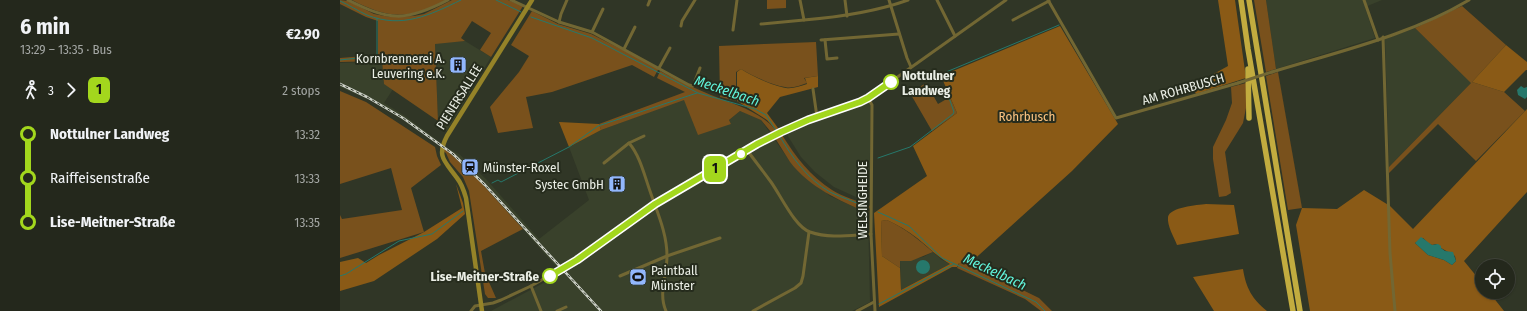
<!DOCTYPE html>
<html lang="en">
<head>
<meta charset="utf-8">
<style>
	body { margin:0; font-family:"Fira Sans Condensed",sans-serif; background:#2c3025; color:#f1f3f6; height:100vh; display:flex; flex-direction:column; font-size:15px; white-space:nowrap }
	* { box-sizing:border-box; margin:0 }
	p { font-size:13px; color:#a3a6a3 }
	.icon { flex:none; width:22px; height:22px; fill:none; stroke:currentColor; stroke-width:2; stroke-linecap:round; stroke-linejoin:round }
	.map { position:relative; flex:1; overflow:hidden }
	.panel { display:flex; flex-direction:column; background:#24281c; width:340px }
	.panel>* { flex:none }
	.badge { padding:0 8px; border-radius:6px; font-size:14px; line-height:26px }
	.fabs { position:absolute; left:1135px; top:259px; display:grid; gap:8px }
	.fabs a { display:grid; place-items:center; width:40px; height:40px; border-radius:50%; background:#24281c; box-shadow:0 1px 3px #0004,0 0 0 1px #41443b; font-size:20px }
	.map>.badge { position:absolute; translate:-50% -50%; box-shadow:0 0 0 2px #fff }
	.legs { display:flex; align-items:center; gap:6px; height:44px; padding:0 20px; font-size:13px }
	.legs p { margin-inline-start:auto }
	.head { display:flex; align-items:center; justify-content:space-between; height:68px; padding:0 20px }
	h1 { font-size:22px; font-weight:700; line-height:30px }
	ul { padding:0 20px; list-style:none }
	li { display:flex; align-items:center; gap:14px; height:44px; font-size:15px }
	li i { display:grid; place-items:center; width:6px; height:100%; margin:0 5px; background:currentColor }
	li i::after { content:''; width:10px; height:10px; margin:-5px; border:3px solid; border-radius:50%; background:#24281c }
	li p { margin-inline-start:auto }
	li:first-child i { background:linear-gradient(#0000 50%,currentColor 0) }
	li:last-child i { background:linear-gradient(currentColor 50%,#0000 0) }
	main { display:flex; flex:1; min-height:0 }
	.map>svg:first-child { display:block }
	.built { fill:#39412b }
	.green { fill:#79511c }
	.forest { fill:#8a5a16; fill-rule:evenodd }
	.water { fill:#26786b }
	.lines { fill:none; stroke-linecap:round; stroke-linejoin:round }
	.stream { stroke:#26786b; stroke-width:1 }
	.minor { stroke:#726733; stroke-width:3 }
	.secondary { stroke:#958328; stroke-width:4.5 }
	.motorway { stroke:#c2ac3f; stroke-width:5.5 }
	.rail-casing { stroke:#ccd0c6; stroke-width:2.5 }
	.rail { stroke:#262c1d; stroke-width:1; stroke-dasharray:3; stroke-linecap:butt }
	.minor-bridge { stroke:#726733; stroke-width:3 }
	.line-1-casing { stroke:#fff; stroke-width:9 }
	.line-1 { stroke:#a3d71d; stroke-width:6 }
	.stop-1-dot { fill:#fff; stroke:#a3d71d; stroke-width:2 }
	.labels { text-anchor:middle; dominant-baseline:central; stroke-width:4; stroke-linejoin:round; paint-order:stroke }
	.poi-label { font-size:13px; fill:#eaeee5; stroke:#262c1d; text-anchor:end }
	.stop-label { font-size:13px; font-weight:bold; fill:#eaeee5; stroke:#262c1d; text-anchor:start }
	.street-label { font-size:13px; fill:#eaeee5; stroke:#262c1d }
	.park-label { font-size:13px; fill:#fac280; stroke:#262c1d }
	.water-label { font-size:14px; font-style:italic; fill:#61f5dc; stroke:#262c1d }
</style>
</head>
<body>
<main>
<section class="panel">
<div class="head"><div><h1>6 min</h1><p>13:29 – 13:35 · Bus</p></div><b>€2.90</b></div>
<div class="legs"><svg class="icon" aria-label="walk" viewBox="0 0 24 24"><circle cx="13" cy="4" r="2"/><path d="M13 8l-2 6 4 7M11 14l-3 7M7 12l3-4h3l4 4"/></svg>3<svg class="icon" aria-label="forward" viewBox="0 0 24 24"><path d="M9 5l7 7-7 7"/></svg><b class="badge" style="background:#a3d71d;color:#111">1</b><p>2 stops</p></div>
<ul>
<li><i style="color:#a3d71d"></i><b>Nottulner Landweg</b><p>13:32</p></li>
<li><i style="color:#a3d71d"></i><span>Raiffeisenstraße</span><p>13:33</p></li>
<li><i style="color:#a3d71d"></i><b>Lise-Meitner-Straße</b><p>13:35</p></li>
</ul>
</section>
<div class="map">
<svg width="1187" height="311" viewBox="0 0 1187 311">
	<rect width="100%" height="100%" fill="#303626"/>
	<!-- built -->
	<g class="built">
		<path d="M926 0H1042L1025 7 1035 38 936 69Z"/>
		<path d="M1075 28 1132 82 1049 167 1045 39Z"/>
		<path d="M125 41 151 57 107 131 104 129 98 121 95 43Z"/>
		<path d="M42 61 44 83 53 89 44 103 65 116 109 149 119 154 146 179 199 239 249 200 229 147 261 130 344 99 391 124 389 120 400 111 415 116 421 120 451 163 490 196 528 213 530 302 512 311H151L222 273 134 175 104 148 60 118 34 102 0 87V63Z"/>
		<path d="M531 101 529 203 494 187 475 172 461 157 446 133Z"/>
		<path d="M593 252 602 260 610 264 561 290 560 261 583 257Z"/>
	</g>
	<!-- green -->
	<g class="green">
		<path d="M0 0 8 1 34 14 50 17 74 16 84 14 112 0H168L183 6 151 57 140 50 151 33 132 21 121 38 125 41 95 44 98 121 44 84 42 61 0 62V58L38 55V21L26 17 0 4Z"/>
		<path d="M12 0H106C69 20 48 19 12 0Z"/>
		<path d="M427 0H446V8L427 9Z"/>
		<path d="M914 0H926L936 69 926 72Z"/>
		<path d="M1122 6 1166 45 1132 82 1164 92 1185 111 1136 161 1098 124 1049 173V167L1131 83 1075 28Z"/>
		<path d="M192 11 218 24 251 34 319 68 314 77 292 65 212 92 186 97 193 128 158 133 150 107 179 72 189 56 171 45Z"/>
		<path d="M476 42 478 76 464 78 467 83C460 85 453 89 445 87 431 85 413 76 401 69L396 72V101L380 97 379 46 424 44 425 49 424 44Z"/>
		<path d="M320 71C337 80 354 88 371 95 395 105 418 110 436 130L431 132 421 120 400 111 389 120 391 124 358 135 344 100 261 130 259 124 345 92 317 78Z"/>
		<path d="M938 72 962 208 948 210 926 76Z"/>
		<path d="M586 83 598 104 610 97 617 113 592 131 570 93Z"/>
		<path d="M906 83 907 103 903 123 885 152 891 193 886 196 879 197 873 159V147L886 120 892 103 891 87Z"/>
		<path d="M0 91 26 102 95 147 97 156 101 165 71 188 84 232 0 258V215L2 219 62 210 51 168 0 184Z"/>
		<path d="M442 135C456 157 470 176 492 190 503 197 518 201 530 206L528 213C499 200 470 188 450 162 445 154 440 146 435 138Z"/>
		<path d="M104 148 134 175 183 229 141 251 145 273 156 298H148L145 294 129 191 123 177 110 162 106 153 104 152Z"/>
		<path d="M547 220C565 228 579 240 593 252L571 261H560V268L542 256 541 221Z"/>
		<path d="M619 263 629 264 699 298 712 311H701L685 299 617 268Z"/>
	</g>
	<!-- forest -->
	<g class="forest">
		<path d="M878 0H895L906 78 856 94 852 86 888 66Z"/>
		<path d="M720 26 778 124 732 171 629 264 619 263 617 267H612L539 307 534 213 587 176 573 146 617 113 601 76ZM547 220C558 225 568 231 577 238 588 247 598 257 610 264L561 290 560 268 542 256 541 221Z"/>
		<path d="M1166 45 1187 62V70H1186L1164 92 1132 82Z"/>
		<path d="M401 69C412 76 433 86 446 88 453 89 460 86 467 84L465 78 478 76V87L440 97 427 113 438 128 436 130 427 120 397 101V72Z"/>
		<path d="M1187 109V192L1124 261 1142 283V292H1149L1164 311H970L956 225 962 208 997 209 1024 190 1050 206 1073 229ZM1083 238 1088 243 1092 245 1096 244 1101 248 1115 256 1116 261 1112 265 1104 260 1088 255 1075 243Z"/>
		<path d="M219 122 259 124 261 130 229 147Z"/>
		<path d="M116 184 123 203 125 214 97 239 34 281 0 291V262L18 258 26 263 39 255 84 232 122 208Z"/>
		<path d="M866 204 894 205 899 234 837 245C834 237 827 226 828 217 830 207 857 205 866 204Z"/>
		<path d="M903 269C906 288 912 299 927 311H874L853 277Z"/>
	</g>
	<!-- water -->
	<g class="water">
		<path d="M1181 86 1184 88 1187 87V97L1185 99 1178 95 1177 90Z"/>
		<path d="M1081 237 1092 245 1098 244 1101 246V248L1105 251 1113 252 1116 261 1112 265 1104 260 1088 255 1075 243Z"/>
		<circle cx="583" cy="267" r="7"/>
	</g>
	<g class="lines">
		<!-- stream -->
		<g class="stream">
			<path d="M156 0 181 12"/>
			<path d="M0 1C9 5 18 11 27 15 62 29 90 15 121 0"/>
			<path d="M191 17 252 38 358 93 415 109 426 115 437 132"/>
			<path d="M0 60 37 56V18"/>
			<path d="M599 75 719 25"/>
			<path d="M439 135C452 157 467 179 490 192 502 198 516 202 528 208"/>
			<path d="M538 158 570 147 613 114 614 112 608 95"/>
			<path d="M152 183 158 180 161 182 229 147 258 126 357 93"/>
			<path d="M538 212 569 226 602 258 696 302 705 311"/>
			<path d="M0 276 6 274 59 241 92 234 123 211"/>
			<path d="M539 304 614 264"/>
		</g>
		<!-- minor -->
		<g class="minor">
			<path d="M8 0C49 21 66 22 108 0"/>
			<path d="M171 0 219 22 252 32 349 85 353 86 360 68"/>
			<path d="M460 0 464 20C499 17 535 12 568 0"/>
			<path d="M505 0 507 16"/>
			<path d="M549 0 567 58 571 67"/>
			<path d="M597 0 615 36"/>
			<path d="M708 0 776 118 898 83"/>
			<path d="M1024 0 1038 40"/>
			<path d="M308 5 310 0"/>
			<path d="M673 20 709 1"/>
			<path d="M219 22 221 14 227 0"/>
			<path d="M421 24 464 20"/>
			<path d="M341 26 342 21 355 0"/>
			<path d="M393 30 397 0"/>
			<path d="M252 32 263 9"/>
			<path d="M1043 37 1050 253 1055 311"/>
			<path d="M481 40 559 34"/>
			<path d="M485 40 487 59 497 58"/>
			<path d="M284 49 295 27"/>
			<path d="M319 68 330 48"/>
			<path d="M932 72C997 52 1071 35 1129 0"/>
			<path d="M473 89 477 117"/>
			<path d="M528 98 532 105 531 234 535 311"/>
			<path d="M289 143C300 156 304 174 310 191 317 212 327 233 327 256 327 276 318 293 326 311"/>
			<path d="M407 150C415 161 423 171 431 182 441 196 455 227 470 232 490 239 511 235 531 234"/>
			<path d="M264 163 289 143 304 136"/>
			<path d="M280 276 327 256 380 238"/>
			<path d="M191 286 201 311"/>
			<path d="M131 311 135 306 153 303 161 300 191 286 237 260 315 204 417 144 441 132 468 120 528 98 666 0"/>
			<path d="M217 311 226 307"/>
			<path d="M413 311 455 288 461 283 463 276 469 232"/>
			<path d="M517 311 534 302"/>
		</g>
		<!-- secondary -->
		<path class="secondary" d="M142 311 126 198C124 191 122 184 117 178 105 161 96 157 107 136L192 0"/>
		<!-- motorway -->
		<g class="motorway">
			<path d="M901 0 908 49 953 311"/>
			<path d="M909 0 960 311"/>
			<path d="M908 69 909 118"/>
		</g>
		<defs>
			<path id="rail" d="M0 84 27 97 63 118 113 154 145 185 261 311"/>
		</defs>
		<!-- rail casing -->
		<use href="#rail" class="rail-casing"/>
		<!-- rail -->
		<use href="#rail" class="rail"/>
		<!-- minor-bridge -->
		<path class="minor-bridge" d="M898 83 932 72"/>
	</g>
	<g class="lines">
		<defs>
			<path id="line-1" d="M210 276 237 260 315 204 417 144 441 132 468 120 520 102 528 98 551 82"/>
		</defs>
		<!-- line-1 casing -->
		<use href="#line-1" class="line-1-casing"/>
		<!-- line-1 -->
		<use href="#line-1" class="line-1"/>
	</g>
	<!-- icons -->
	<defs>
		<symbol id="building-square" viewBox="-11 -11 22 22"><rect x="-9" y="-9" width="18" height="18" rx="4" fill="#92b7fd" stroke="#262c1d"/><path d="M-4-6H4V6H1V3H-1V6H-4ZM-2.5-4.3h1.7v1.8h-1.7ZM.8-4.3h1.7v1.8H.8ZM-2.5-1h1.7V.8h-1.7ZM.8-1h1.7V.8H.8Z" fill="#111"/></symbol>
		<symbol id="station-square" viewBox="-11 -11 22 22"><rect x="-9" y="-9" width="18" height="18" rx="4" fill="#92b7fd" stroke="#262c1d"/><path d="M-3-6H3Q5-6 5-4V2Q5 4 3 4L4.5 6H3L1.5 4h-3L-3 6H-4.5L-3 4Q-5 4-5 2V-4Q-5-6-3-6ZM-3.5-4v3h7v-3ZM-3.5 1v1.5H-2V1ZM2 1v1.5H3.5V1Z" fill="#111"/></symbol>
		<symbol id="stadium-square" viewBox="-11 -11 22 22"><rect x="-9" y="-9" width="18" height="18" rx="4" fill="#92b7fd" stroke="#262c1d"/><path d="M0-5a6.5 5 0 1 0 0 10a6.5 5 0 1 0 0-10ZM-3.5-1.8h7v3.6h-7Z" fill="#111"/></symbol>
	</defs>
	<g fill-rule="evenodd">
		<use href="#building-square" x="108" y="55" width="20" height="20"/>
		<use href="#station-square" x="120" y="157" width="20" height="20"/>
		<use href="#building-square" x="267" y="174" width="20" height="20"/>
		<use href="#stadium-square" x="288" y="267" width="20" height="20"/>
	</g>
	<!-- markers -->
	<g class="stop-1-dot">
		<circle cx="551" cy="82" r="7"/>
		<circle cx="401" cy="154" r="5"/>
		<circle cx="210" cy="276" r="7"/>
	</g>
	<g class="labels">
		<!-- poi labels -->
		<g class="poi-label">
			<text x="105" y="58">Kornbrennerei A.<tspan x="105" dy="15">Leuvering e.K.</tspan></text>
			<text x="143" y="167" text-anchor="start">Münster-Roxel</text>
			<text x="264" y="184">Systec GmbH</text>
			<text x="311" y="270" text-anchor="start">Paintball<tspan x="311" dy="15">Münster</tspan></text>
		</g>
		<!-- stop labels -->
		<g class="stop-label">
			<text x="562" y="75">Nottulner<tspan x="562" dy="15">Landweg</tspan></text>
			<text x="199" y="276" text-anchor="end">Lise-Meitner-Straße</text>
		</g>
		<!-- street labels -->
		<g class="street-label">
			<text transform="translate(843 89) rotate(-16)">AM ROHRBUSCH</text>
			<text transform="translate(119 97) rotate(-58)">PIENERSALLEE</text>
			<text transform="translate(522 200) rotate(-90)">WELSINGHEIDE</text>
		</g>
		<!-- park labels -->
		<g class="park-label">
			<text x="687" y="116">Rohrbusch</text>
		</g>
		<!-- water labels -->
		<g class="water-label">
			<text transform="translate(387 91) rotate(19)">Meckelbach</text>
			<text transform="translate(655 272) rotate(25)">Meckelbach</text>
		</g>
	</g>
</svg>
<div class="fabs">
<a><svg class="icon" aria-label="locate" viewBox="0 0 24 24"><circle cx="12" cy="12" r="6"/><path d="M12 2v4M12 18v4M2 12h4M18 12h4"/></svg></a>
</div>
<b class="badge" style="left:375px;top:169px;background:#a3d71d;color:#111">1</b>
</div>
</main>
</body>
</html>
